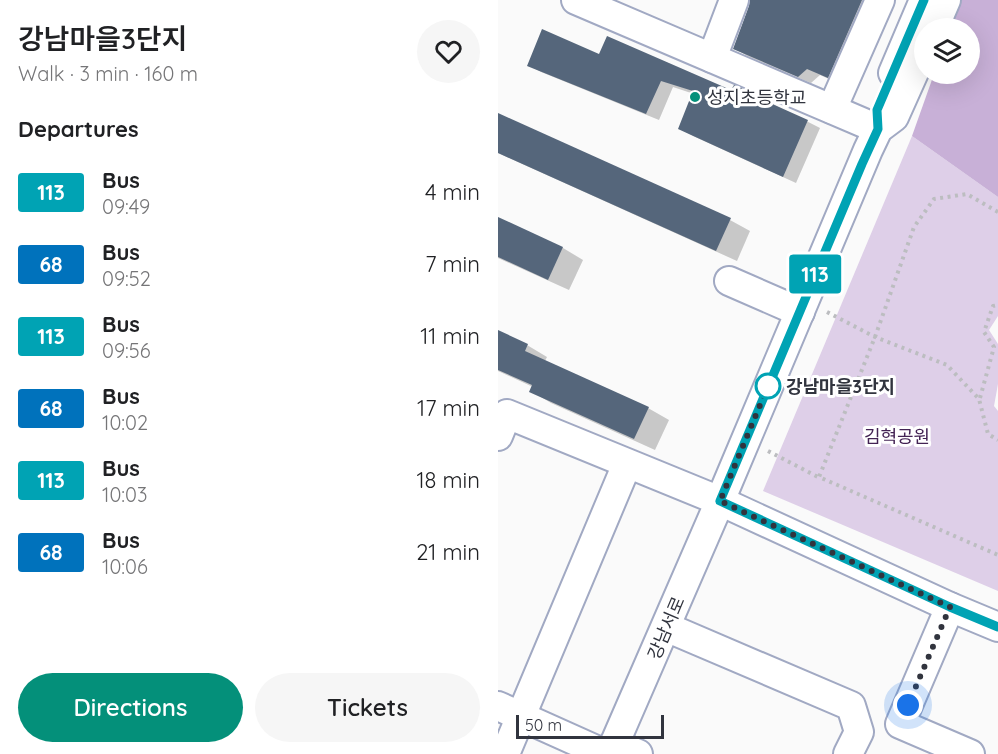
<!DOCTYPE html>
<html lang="en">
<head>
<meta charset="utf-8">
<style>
	body { margin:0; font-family:Quicksand,"Noto Sans KR",sans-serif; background:#f6f6f6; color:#202124; height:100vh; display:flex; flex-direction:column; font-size:22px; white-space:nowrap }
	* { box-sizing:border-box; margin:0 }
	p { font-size:20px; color:#757577 }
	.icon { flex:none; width:33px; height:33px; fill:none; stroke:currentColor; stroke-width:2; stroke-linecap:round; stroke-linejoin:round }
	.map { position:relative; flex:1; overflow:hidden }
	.panel { display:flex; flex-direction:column; background:#fff; width:498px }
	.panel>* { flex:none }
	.badge { padding:0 12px; border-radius:4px; font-size:21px; line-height:39px }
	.tools { position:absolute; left:416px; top:18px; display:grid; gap:12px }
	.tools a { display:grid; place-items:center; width:66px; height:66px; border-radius:50%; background:#fff; box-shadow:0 6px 24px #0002; font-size:30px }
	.scale { position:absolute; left:18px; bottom:15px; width:148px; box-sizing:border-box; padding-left:6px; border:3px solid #31343e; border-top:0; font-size:16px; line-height:21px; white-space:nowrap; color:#31343e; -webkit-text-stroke:4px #fff; paint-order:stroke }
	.you { position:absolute; width:30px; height:30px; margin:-15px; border:4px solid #fff; border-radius:50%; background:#1a73e8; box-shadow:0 0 0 9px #1a73e833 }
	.map>.badge { position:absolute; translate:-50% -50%; box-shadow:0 0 0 3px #fff }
	h2 { padding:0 18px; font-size:22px; line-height:54px }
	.round { display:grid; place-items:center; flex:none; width:63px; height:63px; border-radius:32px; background:#f6f6f6 }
	.overview { display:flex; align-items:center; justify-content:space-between; height:102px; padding:0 18px }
	h1 { font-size:28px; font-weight:600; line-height:45px }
	.cta { display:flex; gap:12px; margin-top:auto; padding:12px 18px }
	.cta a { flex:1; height:69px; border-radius:36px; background:#04907a; color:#fff; font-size:24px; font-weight:600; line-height:69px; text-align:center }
	.cta a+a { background:#f6f6f6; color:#202124 }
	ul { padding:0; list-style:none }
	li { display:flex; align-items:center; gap:18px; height:72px; padding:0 18px }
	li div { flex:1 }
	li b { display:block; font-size:22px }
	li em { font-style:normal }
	li .badge { min-width:66px; font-weight:700; text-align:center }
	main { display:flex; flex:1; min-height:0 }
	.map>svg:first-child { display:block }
	.green { fill:#decfe8 }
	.forest { fill:#c8b0d7 }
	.shadow { fill:#0003 }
	.building { fill:#55667b }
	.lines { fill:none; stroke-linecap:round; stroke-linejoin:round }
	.minor-casing { stroke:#a1a9c3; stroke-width:32 }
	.path { stroke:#bcbdc0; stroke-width:4; stroke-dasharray:3 4.5; stroke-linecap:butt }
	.minor { stroke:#fff; stroke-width:28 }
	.line-casing { stroke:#fff; stroke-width:14 }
	.line { stroke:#00a3b4; stroke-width:9 }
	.walk { stroke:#31343e; stroke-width:6; stroke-dasharray:0 10.8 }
	.poi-dot { fill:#04907a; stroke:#fff; stroke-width:2 }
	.stop-dot { fill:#fff; stroke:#00a3b4; stroke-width:3 }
	.labels { text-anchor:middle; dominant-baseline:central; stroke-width:6; stroke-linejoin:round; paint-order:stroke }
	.poi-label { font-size:18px; fill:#31343e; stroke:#fff; text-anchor:start }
	.stop-label { font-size:18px; font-weight:bold; fill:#31343e; stroke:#fff; text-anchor:start }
	.park-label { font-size:18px; fill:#432354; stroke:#fff }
	.street-label { font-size:18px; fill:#31343e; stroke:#fff }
</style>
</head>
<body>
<main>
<section class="panel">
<div class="overview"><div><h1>강남마을3단지</h1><p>Walk · 3 min · 160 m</p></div><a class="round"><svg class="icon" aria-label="heart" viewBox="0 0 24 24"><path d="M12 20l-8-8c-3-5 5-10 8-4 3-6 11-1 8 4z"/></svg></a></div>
<h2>Departures</h2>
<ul>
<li><span class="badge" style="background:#00a3b4;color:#fff">113</span><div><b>Bus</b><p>09:49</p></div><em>4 min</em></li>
<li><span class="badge" style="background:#0072bc;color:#fff">68</span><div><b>Bus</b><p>09:52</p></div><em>7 min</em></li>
<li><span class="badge" style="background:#00a3b4;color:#fff">113</span><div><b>Bus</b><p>09:56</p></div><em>11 min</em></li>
<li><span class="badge" style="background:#0072bc;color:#fff">68</span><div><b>Bus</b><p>10:02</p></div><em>17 min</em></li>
<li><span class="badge" style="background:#00a3b4;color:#fff">113</span><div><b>Bus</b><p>10:03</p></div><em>18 min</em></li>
<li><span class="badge" style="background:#0072bc;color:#fff">68</span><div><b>Bus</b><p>10:06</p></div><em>21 min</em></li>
</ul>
<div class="cta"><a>Directions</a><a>Tickets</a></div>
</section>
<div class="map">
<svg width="500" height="754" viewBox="0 0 500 754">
	<rect width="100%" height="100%" fill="#fafafa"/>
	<!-- green -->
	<path class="green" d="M414 136 500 197V316L491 330 500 344V384L496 406 500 411V591L265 491Z"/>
	<!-- forest -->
	<path class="forest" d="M462 0H500V197L414 136 436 74H471V28H452Z"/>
	<!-- shadow -->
	<g class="shadow">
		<path d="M253 0H379L342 84 322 75 313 83 249 56 237 48Z"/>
		<path d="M102 56 234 92 236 87 273 103 322 128 298 183 195 136 182 129 196 94 175 87 161 120 43 72 30 65Z"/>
		<path d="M0 115 232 220 252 231 239 261 0 153Z"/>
		<path d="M0 219 65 248 85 260 71 290 0 258Z"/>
		<path d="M0 332 29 345 49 357 47 361 150 408 171 420 157 450 53 403 33 391 35 387 0 371Z"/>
	</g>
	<!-- building -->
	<g class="building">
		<path d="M252 0H364L330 78 309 69 300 77 235 49 251 6Z"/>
		<path d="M44 29 101 54 109 36 233 90 236 85 274 101 272 103 310 120 285 177 180 129 195 91 163 81 148 114 29 66Z"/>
		<path d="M0 113 233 218 218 251 0 153Z"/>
		<path d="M0 217 65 247 50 280 0 257Z"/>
		<path d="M0 330 30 344 27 351 151 407 136 439 31 392 34 385 0 370Z"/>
	</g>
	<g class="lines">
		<defs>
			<g id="minor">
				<path d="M78 0 380 129"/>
				<path d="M436 28 448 0"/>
				<path d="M214 58 236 0"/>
				<path d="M395 73 426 0"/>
				<path d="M334 109 382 0"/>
				<path d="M231 281 302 312"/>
				<path d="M0 436 9 414 222 501 452 607 500 627"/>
				<path d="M452 607 402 724 472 754"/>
				<path d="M168 627 353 706 361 732 350 754"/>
				<path d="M0 706 107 754"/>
				<path d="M116 744 140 754"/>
				<path d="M7 754 129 464"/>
				<path d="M112 754 222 501 370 150 380 129 396 117 426 50"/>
			</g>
		</defs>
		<!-- minor casing -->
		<use href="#minor" class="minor-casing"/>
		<!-- path -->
		<g class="path">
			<path d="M500 212 469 194 436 199 416 227 377 337 321 477 500 555"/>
			<path d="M329 312 377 337 449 365 481 399 490 434 500 440"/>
			<path d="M482 398 496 347 486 332 495 306 500 305"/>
			<path d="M270 451 320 477"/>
		</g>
		<!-- minor -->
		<use href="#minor" class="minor"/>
	</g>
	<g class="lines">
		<defs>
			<path id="line" d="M426 0 379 110 380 129 364 164 222 501 452 607 500 627"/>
		</defs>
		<!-- line casing -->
		<use href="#line" class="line-casing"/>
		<!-- line -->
		<use href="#line" class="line"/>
		<!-- walk -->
		<path class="walk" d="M270 386 222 501 452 607 410 705"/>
	</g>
	<!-- markers -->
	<circle class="poi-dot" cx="197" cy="97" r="6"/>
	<circle class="stop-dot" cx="270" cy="386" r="12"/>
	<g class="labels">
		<!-- poi labels -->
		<g class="poi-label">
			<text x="209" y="97">성지초등학교</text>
		</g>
		<!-- stop labels -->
		<g class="stop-label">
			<text x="288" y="386">강남마을3단지</text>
		</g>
		<!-- park labels -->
		<g class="park-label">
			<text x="399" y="436">김혁공원</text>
		</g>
		<!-- street labels -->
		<g class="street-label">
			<text transform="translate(168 628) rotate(-67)">강남서로</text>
		</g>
	</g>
</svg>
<div class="tools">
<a><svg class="icon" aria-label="layers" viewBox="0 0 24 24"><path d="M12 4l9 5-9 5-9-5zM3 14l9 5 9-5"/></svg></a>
</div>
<div class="scale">50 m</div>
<div class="you" style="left:410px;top:705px"></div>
<b class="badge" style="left:317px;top:274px;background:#00a3b4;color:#fff">113</b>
</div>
</main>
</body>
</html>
